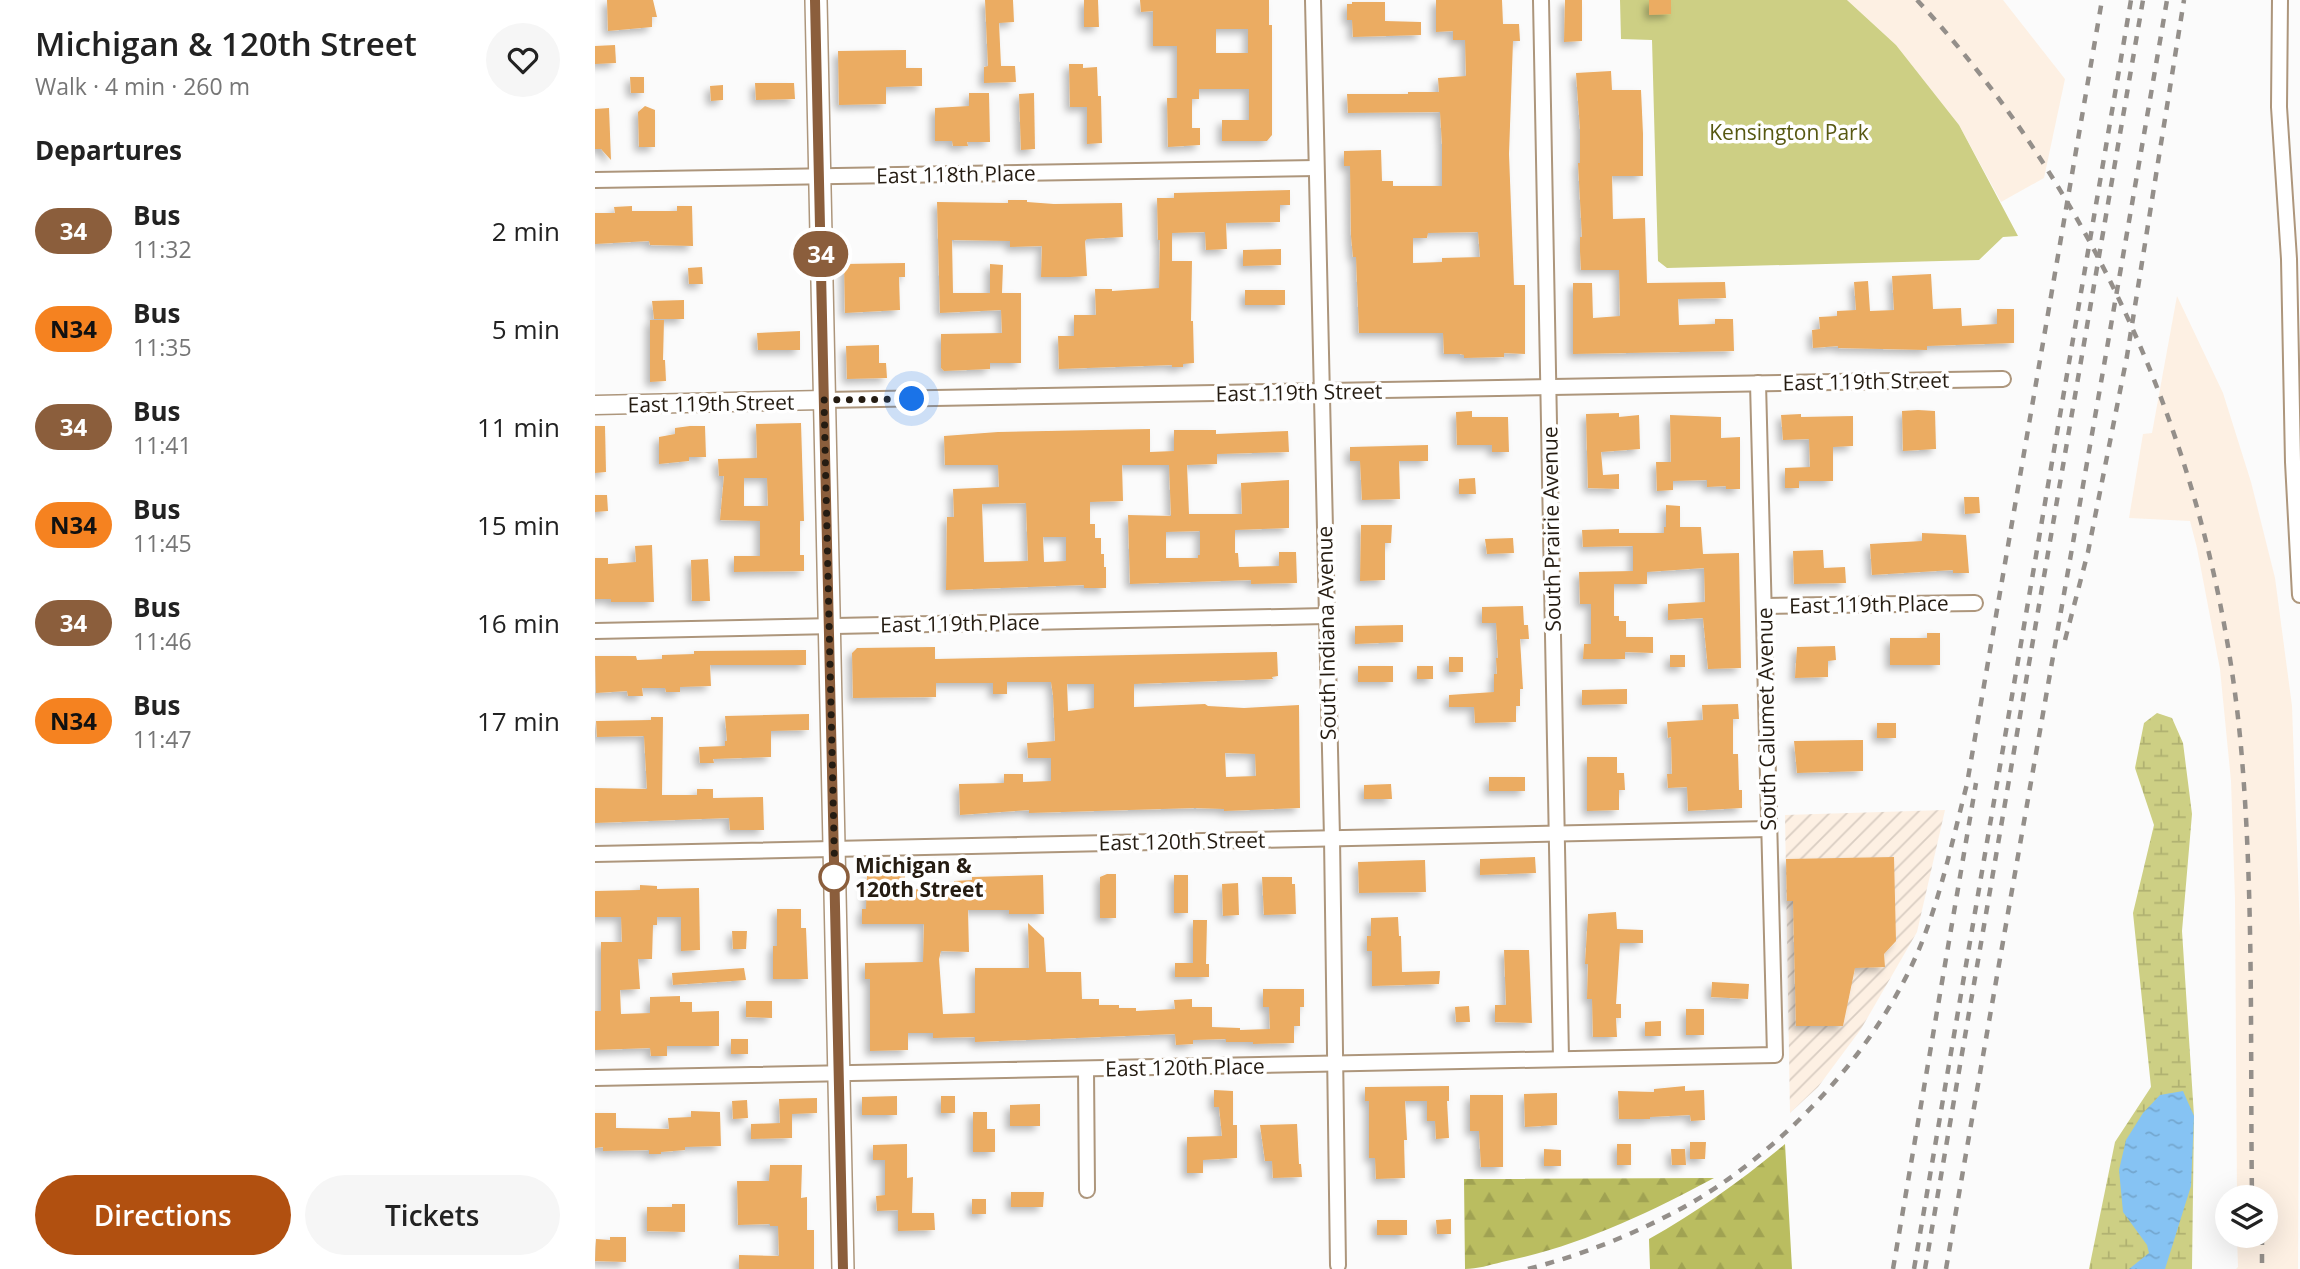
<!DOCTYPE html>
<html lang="en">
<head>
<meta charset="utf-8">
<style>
	body { margin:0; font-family:"Open Sans",sans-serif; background:#f6f6f6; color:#222; height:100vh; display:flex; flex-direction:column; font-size:26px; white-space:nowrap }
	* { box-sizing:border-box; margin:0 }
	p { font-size:23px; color:#767676 }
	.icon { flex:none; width:38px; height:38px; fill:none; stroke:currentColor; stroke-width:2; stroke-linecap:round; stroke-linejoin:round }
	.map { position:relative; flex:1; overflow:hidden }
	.sheet { display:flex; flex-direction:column; background:#fff; width:595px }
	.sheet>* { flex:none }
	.badge { padding:0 14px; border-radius:23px; font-size:24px; line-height:46px }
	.fabs { position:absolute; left:1620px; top:1185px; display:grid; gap:14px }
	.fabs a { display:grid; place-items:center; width:63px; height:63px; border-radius:50%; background:#fff; box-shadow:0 7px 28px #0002; font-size:35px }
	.you { position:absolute; width:35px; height:35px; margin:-18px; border:5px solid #fff; border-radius:50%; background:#1a73e8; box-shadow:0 0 0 10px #1a73e833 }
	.map>.badge { position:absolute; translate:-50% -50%; box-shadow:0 0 0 4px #fff }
	h2 { padding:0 35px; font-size:26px; line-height:63px }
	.round { display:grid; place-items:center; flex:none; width:74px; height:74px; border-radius:37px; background:#f6f6f6 }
	.overview { display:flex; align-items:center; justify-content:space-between; height:119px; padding:0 35px }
	h1 { font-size:33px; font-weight:600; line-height:52px }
	.action { display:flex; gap:14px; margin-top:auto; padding:14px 35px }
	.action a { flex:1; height:80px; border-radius:42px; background:#b15010; color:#fff; font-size:28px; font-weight:600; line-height:80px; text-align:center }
	.action a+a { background:#f6f6f6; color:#222 }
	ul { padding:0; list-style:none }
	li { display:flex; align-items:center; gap:21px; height:98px; padding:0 35px }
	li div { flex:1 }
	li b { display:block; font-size:26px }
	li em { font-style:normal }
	li .badge { min-width:77px; font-weight:700; text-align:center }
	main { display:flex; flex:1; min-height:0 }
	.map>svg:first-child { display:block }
	.built { fill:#fdf0e3 }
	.industrial { fill:url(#industrial-furrows) }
	.forest { fill:url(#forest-firs) }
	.wetland { fill:url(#wetland-marsh) }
	.park { fill:#cdcf84 }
	.water { fill:url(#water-ripples) }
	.building { fill:#ebac62; fill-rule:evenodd; filter:url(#shadow) }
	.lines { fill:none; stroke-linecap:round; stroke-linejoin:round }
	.minor-casing { stroke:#ad967c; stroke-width:18 }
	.tertiary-casing { stroke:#ad967c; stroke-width:21 }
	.secondary-casing { stroke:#ad967c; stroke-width:24 }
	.minor { stroke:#fff; stroke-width:14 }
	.tertiary { stroke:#fff; stroke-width:18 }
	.secondary { stroke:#fff; stroke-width:21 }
	.rail { stroke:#948f8a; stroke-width:4.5; stroke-dasharray:9 9; stroke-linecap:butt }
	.line-casing { stroke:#fff; stroke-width:16 }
	.line { stroke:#8b5e3c; stroke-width:10 }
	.walk { stroke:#251c12; stroke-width:7; stroke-dasharray:0 12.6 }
	.stop-dot { fill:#fff; stroke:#8b5e3c; stroke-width:3.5 }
	.labels { text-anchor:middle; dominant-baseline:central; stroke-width:7; stroke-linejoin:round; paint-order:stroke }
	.park-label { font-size:21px; fill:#575812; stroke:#fff }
	.street-label { font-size:21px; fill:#251c12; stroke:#fff }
	.stop-label { font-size:21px; font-weight:bold; fill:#251c12; stroke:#fff; text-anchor:start }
</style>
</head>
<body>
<main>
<section class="sheet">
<div class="overview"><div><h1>Michigan &amp; 120th Street</h1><p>Walk · 4 min · 260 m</p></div><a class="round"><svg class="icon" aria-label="heart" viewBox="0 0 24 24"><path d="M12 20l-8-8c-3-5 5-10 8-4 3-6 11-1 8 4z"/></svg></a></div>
<h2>Departures</h2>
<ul>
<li><span class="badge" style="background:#8b5e3c;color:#fff">34</span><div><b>Bus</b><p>11:32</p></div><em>2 min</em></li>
<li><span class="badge" style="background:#f58220;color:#111">N34</span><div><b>Bus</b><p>11:35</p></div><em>5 min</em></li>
<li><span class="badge" style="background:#8b5e3c;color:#fff">34</span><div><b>Bus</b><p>11:41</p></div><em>11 min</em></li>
<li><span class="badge" style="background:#f58220;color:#111">N34</span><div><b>Bus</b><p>11:45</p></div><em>15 min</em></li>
<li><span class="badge" style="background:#8b5e3c;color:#fff">34</span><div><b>Bus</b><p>11:46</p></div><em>16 min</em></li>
<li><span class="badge" style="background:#f58220;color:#111">N34</span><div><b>Bus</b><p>11:47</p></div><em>17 min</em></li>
</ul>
<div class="action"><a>Directions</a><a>Tickets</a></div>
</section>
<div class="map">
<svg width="1705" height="1269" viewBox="0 0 1705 1269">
	<defs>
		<pattern id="industrial-furrows" width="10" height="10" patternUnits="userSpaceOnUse" patternTransform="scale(1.75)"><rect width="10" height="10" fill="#fdf0e3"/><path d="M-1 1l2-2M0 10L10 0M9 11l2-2" fill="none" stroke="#d9cdc2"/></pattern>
		<pattern id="forest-firs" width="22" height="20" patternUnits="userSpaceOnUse" patternTransform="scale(1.75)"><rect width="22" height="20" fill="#babd60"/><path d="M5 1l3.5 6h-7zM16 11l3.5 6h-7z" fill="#a0a252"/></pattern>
		<pattern id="wetland-marsh" width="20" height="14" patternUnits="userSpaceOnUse" patternTransform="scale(1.75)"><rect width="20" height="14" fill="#cdcf84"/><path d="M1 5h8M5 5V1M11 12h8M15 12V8" fill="none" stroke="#b0b171"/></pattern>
		<pattern id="water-ripples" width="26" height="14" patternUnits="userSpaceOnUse" patternTransform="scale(1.75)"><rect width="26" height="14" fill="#86c3f3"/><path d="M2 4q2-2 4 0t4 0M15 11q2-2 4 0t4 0" fill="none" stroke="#74a7cf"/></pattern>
		<filter id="shadow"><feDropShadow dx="-4.5" dy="4.5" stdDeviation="3.5" flood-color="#0004"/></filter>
	</defs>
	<rect width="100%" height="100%" fill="#fbfbfb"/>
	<!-- built -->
	<g class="built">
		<path d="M1252 0H1408L1470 79 1449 178 1406 202 1364 125 1301 45Z"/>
		<path d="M1582 296 1628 393 1656 482 1680 578 1697 706 1705 933 1703 1269H1641L1643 1267 1642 1236H1671V1197H1642L1640 899 1636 781 1625 669 1602 548 1595 521 1534 518 1548 434 1557 433Z"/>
	</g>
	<!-- industrial -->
	<path class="industrial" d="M1350 810 1322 932 1266 1029 1223 1087 1195 1113 1190 815Z"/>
	<!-- forest -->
	<g class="forest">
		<path d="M1190 1144 1197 1269H1055L1054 1239C1103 1211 1146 1181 1190 1144Z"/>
		<path d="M1119 1178C1052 1214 982 1247 907 1262 895 1265 882 1269 870 1269L869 1179Z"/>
	</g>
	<!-- wetland -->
	<path class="wetland" d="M1562 713 1577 718 1588 743 1597 814 1587 931 1599 1116 1597 1269H1494L1520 1142 1556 1087 1538 913 1559 825 1540 768 1549 723Z"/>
	<!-- park -->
	<path class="park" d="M1025 0H1252L1301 45 1364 125 1423 236 1408 237 1384 260 1072 268 1063 261 1057 40 1026 39Z"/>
	<!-- water -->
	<path class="water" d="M1588 1091 1599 1116 1596 1186 1570 1269H1534L1554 1253 1552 1245 1528 1212 1524 1170 1531 1140 1548 1113 1565 1095Z"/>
	<!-- building -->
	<g class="building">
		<path d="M12 0H58L62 17H57V27L13 31Z"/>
		<path d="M390 0H418L419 22 404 23 406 66H420L421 82 389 83V67L393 66Z"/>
		<path d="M489 0H503L504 27H489Z"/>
		<path d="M545 0H674V25H677V135L672 141H627V120H654V89H604V99H597V128H605V145L573 147 572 98H582V46H558V11L546 12ZM621 29H653V53H621Z"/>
		<path d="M841 0H907L908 24H924L925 41H918L914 154 919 285H930V354L909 353V357L869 358V355L865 354H849L848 333H764L761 257H758L756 236 755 166H749V151L786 150 787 181H798V186H847V144L845 112 753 113 752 94H813V92H844L843 78 871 76 870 40H858V31L841 32ZM883 232 885 257 847 258V262L818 263V238H832L833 233Z"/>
		<path d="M970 0H987V41L969 42Z"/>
		<path d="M1054 0H1076V14L1054 15Z"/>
		<path d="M757 2H790V21L826 22V35L758 37 757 20H752V4H757Z"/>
		<path d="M20 45 21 63 0 64V46Z"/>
		<path d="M311 50V68H327V86L291 87V104L244 105 243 51Z"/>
		<path d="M474 64H488V68L502 67 503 96H506L507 143 492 144V107H475Z"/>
		<path d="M1016 71 1017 90H1046L1048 134V176H1017L1018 219 1050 218 1052 283 1130 282 1131 298 1083 299 1084 325 1120 324V319H1138L1139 351 978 354V283H997L998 318 1025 316 1024 270H986L985 251V237H987L983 163H985V129L981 73Z"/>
		<path d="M35 77H49V93H36Z"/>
		<path d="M160 83H199L200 99 161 100Z"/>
		<path d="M128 85V100L116 101 115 86Z"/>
		<path d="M374 93H394L395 142H372L373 146H358L357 141H340V108L374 106Z"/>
		<path d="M439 93 440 149 426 150 424 94Z"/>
		<path d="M50 106 60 110V147H44L43 112Z"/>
		<path d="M14 108 16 160 6 149H0V109Z"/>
		<path d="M695 190V205H685V222L631 223 632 249 611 250 610 232 577 233V261H597L596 321H598L599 363 588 364V367H577V365L464 369 463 336H479V315H501L500 289H517V291L564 288 565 240H563L562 198H579V193Z"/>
		<path d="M413 200H432V202L459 204 527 203 528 237 492 239 490 241 492 276 475 277H446L447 246 415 247V241L357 240 358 293H395V264L408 265 407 293H426V363H395V369L349 371 346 368V334L407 333 406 310 345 313 342 202 413 203Z"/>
		<path d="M37 206V211H82V206H97L98 246 55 245 54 241 0 244V213H20L19 207Z"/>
		<path d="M686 249V265L648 266V250Z"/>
		<path d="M310 263V277H304L305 310 250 313 249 264Z"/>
		<path d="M107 267 108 284H94L93 268Z"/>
		<path d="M1336 274 1338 309 1366 308 1367 326 1402 324V309H1419V343L1332 346V350L1243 348V346L1218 348 1217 330 1225 329 1224 317 1242 316V311L1261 310 1259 282 1273 281 1275 311 1299 310 1297 276Z"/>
		<rect x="650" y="290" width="40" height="15"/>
		<path d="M89 300V319H59L57 301Z"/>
		<path d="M55 320H69L68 360H70L71 381 55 382Z"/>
		<path d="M205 331V350H163L162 333Z"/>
		<path d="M284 345V363H291L292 378 252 379 251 346Z"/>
		<path d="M1323 410 1340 411 1341 449 1308 451 1307 411Z"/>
		<path d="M877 411V417H913L914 452H897V445H862L861 412Z"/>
		<path d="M1024 413V417L1044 415 1045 449 1006 452 1008 475 1024 474V489L993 488 991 414Z"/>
		<path d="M1206 414V417L1258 416V446L1238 447V481H1204V488H1190V468L1215 467 1214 439 1188 440 1186 415Z"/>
		<path d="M1075 415 1126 417V438L1145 437V489H1131V486L1112 487V480L1078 481V490L1062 491 1061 462H1076Z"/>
		<path d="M206 423 209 521H205V555H209V571L139 572V556H165V521L125 520 129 476H124L123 459 162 458 161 424ZM149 478H172L173 506H149Z"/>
		<path d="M0 426H10L11 472 0 473Z"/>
		<path d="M95 426H110L111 457H94V461L64 464V437L80 434V428Z"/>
		<path d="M555 429V452L579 451V430H621V434L693 431 694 452 622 454V464L592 465 594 514H647L646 483 694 480V528L640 530V553H643L644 567 684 566V552H701L702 583 656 584V580L535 584 533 515 576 516 574 465H527L528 501 495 502V524H500V538H506V554H509V567H511V588H489V585L351 590 352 517H359L358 489 404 487 403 465H350L349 436 403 432ZM431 503 433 561 389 562 387 504ZM605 531V555H603V558H571V532ZM448 537H471V561L449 562Z"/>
		<path d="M833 445V461H804L805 499 767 500 765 461H755V447Z"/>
		<path d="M880 478 881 494H864V479Z"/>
		<path d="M0 495H12L13 511 0 512Z"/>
		<path d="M1369 497H1384L1385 513 1370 514Z"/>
		<path d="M1071 505 1085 506V527H1106L1108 554 1144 553 1146 668 1113 669 1108 618 1073 620V604L1110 602 1109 568 1052 572V584H1019V616H1024V621H1031V637H1058V653L1030 652V659H988L989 644H996V604H985L984 572 1038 571V546L988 547 987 530 1024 529V533H1069V527H1071Z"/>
		<path d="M766 525H797L796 543H790V580L765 581Z"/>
		<path d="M1327 533 1371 535 1374 573H1358V570L1277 575 1275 544 1327 541Z"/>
		<path d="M918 538 919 553 892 554 890 539Z"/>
		<path d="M57 545 59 602H16V599H0V558H13V564L41 562 40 546Z"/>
		<path d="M1228 550 1229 568 1250 567 1251 583 1199 584 1198 551Z"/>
		<path d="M113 559 115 601H97L96 560Z"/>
		<path d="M928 606 929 625H933L934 639H925L928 689H925V706H921V722L880 723 879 707H854V695L899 692V674H902L901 658H903L901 623H887V607Z"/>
		<path d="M808 625V642L760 644V626Z"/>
		<path d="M1332 633H1345V665H1295V638H1332Z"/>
		<path d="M1240 646 1241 660 1233 661V677L1200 678 1202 647Z"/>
		<path d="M340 647V659L682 652 683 676 677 677 678 679 539 684V707L610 704 613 706 649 708 704 705 705 808 629 811V809L600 808 434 813V810L365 815 364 784 409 783V774H428V782L456 781V758H433L432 743 460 741 458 695 456 682H412V694H398V683H341V697L258 698 257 653 262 648ZM472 684H499V708L473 711ZM630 753 660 754 661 776 631 777Z"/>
		<path d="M211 650V665H115L116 686 85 687V692H71L70 688H47L48 696H33L32 691 1 693 0 656H41L42 660 67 659V655L99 654V651Z"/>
		<rect x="1075" y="655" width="15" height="12"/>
		<rect x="854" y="657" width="14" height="15"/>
		<rect x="763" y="666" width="35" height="16"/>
		<rect x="822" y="666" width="16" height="13"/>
		<path d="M1032 689V704L987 705V690Z"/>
		<path d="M1143 704 1144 719H1138V754H1143L1144 790H1147V808L1093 811 1092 787 1073 788 1072 774H1077L1076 737 1073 738 1072 722 1108 720 1107 705Z"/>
		<path d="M214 714V730L176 731V757L118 759 119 763H105L104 747 130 746V741H132L130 716Z"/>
		<path d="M56 717H68L67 795H102V789H118V798L168 797 169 830H135L134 818 0 823V788L52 789 49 736 2 737 1 721 56 720Z"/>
		<rect x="1282" y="723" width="19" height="15"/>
		<path d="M1268 740V771L1202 773 1199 741Z"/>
		<path d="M992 757H1022V773H1029L1030 790H1024V810L992 811Z"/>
		<rect x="894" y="777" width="36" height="14"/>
		<path d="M796 784 797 799H769V785Z"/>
		<path d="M940 857 941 873 885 875V859Z"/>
		<path d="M1299 857 1301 941 1289 954 1290 967 1260 968 1248 1026H1201L1198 901H1192L1191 859Z"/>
		<path d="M830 860 831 892 764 893 763 862Z"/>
		<path d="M272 874H310V890L359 887V881L377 880V877L448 875 449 914H414V910H373L374 952 346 951 344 959 348 1014 380 1013V968H434L433 923 449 938 451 972H486L487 999H504V1005H524V1008H541V1011L580 1009 579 1000 597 999V1007H617V1027L645 1028V1030L675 1029 674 1007H668V989H709V1007H705V1026H699V1043L658 1044V1042H631V1039L598 1040V1044L581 1045 580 1034 380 1042V1037L338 1038V1033H313V1050L275 1051V979H270V963L328 962 329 924H267V909H271Z"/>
		<path d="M512 874H521V918H505V877Z"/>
		<rect x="579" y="875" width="14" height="38"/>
		<path d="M667 877H697V884H700L701 914 669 915Z"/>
		<path d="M643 883 644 915 628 916 627 884Z"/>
		<path d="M45 885 62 886V889L104 888 105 950 86 951V917H62V925H58L57 959H43L45 989 25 990 26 1014 55 1013V997L85 996V1002H97V1012L124 1011V1046H72V1056H56L55 1048 0 1050V1011H6V942H27L26 917H0V891L45 890Z"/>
		<path d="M182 909H206V928H211L213 979H178V946H182Z"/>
		<path d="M1021 912 1022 929 1048 930V943H1025L1021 1004H1026V1018H1021L1022 1037H998L997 999H992L993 964H990L993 914Z"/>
		<path d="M803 917 804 936H806L807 972 845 971 844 984 777 986V951H772V936H776V918Z"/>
		<path d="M598 920H612L611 964H614V977H580V963H598Z"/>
		<path d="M137 931H152L151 949H138Z"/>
		<path d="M909 950H934L937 1023 900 1022V1005H911Z"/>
		<path d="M149 968 151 980 78 985 77 973Z"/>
		<path d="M1117 982 1154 984 1153 999 1116 997Z"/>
		<path d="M151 1001H177V1018L151 1017Z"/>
		<path d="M874 1006 875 1022H861L860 1007Z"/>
		<rect x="1091" y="1009" width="18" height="26"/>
		<path d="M1066 1021V1036H1050V1022Z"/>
		<rect x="136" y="1039" width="17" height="15"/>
		<path d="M854 1086V1101H852L854 1138 841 1139 840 1121H832V1101H810L812 1140H809L810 1178 781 1179 780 1158H774V1101H770V1087Z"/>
		<path d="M1090 1086V1091L1109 1090 1110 1120 1096 1121 1095 1115 1055 1117V1119H1024L1023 1091 1059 1092V1089Z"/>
		<path d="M619 1090 638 1091V1125H642V1158L608 1160V1173H592V1137L627 1136 624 1107H619Z"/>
		<path d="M962 1093V1125L930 1127 929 1094Z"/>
		<path d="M875 1095H908V1167H886L884 1131H875Z"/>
		<path d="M302 1096V1115H267V1097Z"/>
		<rect x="346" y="1096" width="14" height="17"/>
		<path d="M222 1098V1113L197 1114V1138L156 1139V1124L185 1123 184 1099Z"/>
		<path d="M152 1100 153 1118 138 1119 137 1101Z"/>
		<path d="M445 1104V1126H415V1105Z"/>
		<path d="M96 1111 125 1112 126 1146 90 1147V1150L66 1152V1154H54V1150L8 1151V1147L0 1148V1113H21V1128L74 1129 73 1118 96 1117Z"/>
		<path d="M378 1112H392V1129H400V1152H378Z"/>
		<path d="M702 1124 704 1164H706L707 1177 678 1178 677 1161H670L665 1125Z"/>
		<path d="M1095 1142H1111L1110 1159H1095Z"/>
		<path d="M312 1144V1178L318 1177 317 1213H339L340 1230 303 1231V1210L282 1211 281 1196 290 1195V1160H278V1145Z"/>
		<rect x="1022" y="1144" width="14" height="21"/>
		<path d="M949 1149 966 1150V1166H949Z"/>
		<path d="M1076 1149H1090L1091 1165H1077Z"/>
		<path d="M175 1165H207L206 1198 212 1197V1230H219V1269H144V1255L184 1256 183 1226H175V1224L143 1225 142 1181H174Z"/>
		<path d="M416 1192H449L448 1207H416Z"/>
		<rect x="377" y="1199" width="14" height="15"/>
		<path d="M77 1204H90V1232L52 1231V1207H77Z"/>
		<path d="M856 1219V1234H842L841 1220Z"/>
		<rect x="782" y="1220" width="30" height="15"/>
		<path d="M15 1237H31V1262L0 1261 1 1239 15 1240Z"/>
	</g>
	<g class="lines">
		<defs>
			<g id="minor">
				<path d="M718 0 737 838 743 1265"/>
				<path d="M946 0 966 1059"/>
				<path d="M1685 0 1684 107 1694 259 1698 462 1705 595"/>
				<path d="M0 180 721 168"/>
				<path d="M229 400 1408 379"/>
				<path d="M1169 606 1380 603"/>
				<path d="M0 631 731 616"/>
				<path d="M0 854 1174 829"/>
				<path d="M491 1069 492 1190"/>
				<path d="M0 1078 1180 1055 1163 383"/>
			</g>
			<path id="tertiary" d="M0 405 229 400"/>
			<path id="secondary" d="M221 0 248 1269"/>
		</defs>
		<!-- minor casing -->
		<use href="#minor" class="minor-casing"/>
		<!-- tertiary casing -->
		<use href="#tertiary" class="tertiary-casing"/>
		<!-- secondary casing -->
		<use href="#secondary" class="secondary-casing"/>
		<!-- minor -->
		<use href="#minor" class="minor"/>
		<!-- tertiary -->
		<use href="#tertiary" class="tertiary"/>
		<!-- secondary -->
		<use href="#secondary" class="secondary"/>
		<!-- rail -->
		<g class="rail">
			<path d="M1322 0C1511 204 1621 472 1646 747 1659 896 1655 1047 1657 1197"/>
			<path d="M1470 640 1493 552 1532 356 1589 0"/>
			<path d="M1667 1236V1269"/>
			<path d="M933 1269C983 1256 1030 1238 1076 1214 1181 1160 1283 1052 1327 942 1347 891 1358 838 1372 784L1507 0"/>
			<path d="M1298 1269 1381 783"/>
			<path d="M1319 1269 1536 0"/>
			<path d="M1330 1269 1548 0"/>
			<path d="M1351 1269C1424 846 1500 423 1572 0"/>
		</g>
	</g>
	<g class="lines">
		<defs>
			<path id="line" d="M220 0 248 1269"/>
		</defs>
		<!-- line casing -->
		<use href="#line" class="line-casing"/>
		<!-- line -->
		<use href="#line" class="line"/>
		<!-- walk -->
		<path class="walk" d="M239 877 240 884 229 400 317 399"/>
	</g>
	<!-- markers -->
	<circle class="stop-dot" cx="239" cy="877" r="14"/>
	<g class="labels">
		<!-- park labels -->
		<g class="park-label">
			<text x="1194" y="132">Kensington Park</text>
		</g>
		<!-- street labels -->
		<g class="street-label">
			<text transform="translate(361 174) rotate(-1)">East 118th Place</text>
			<text transform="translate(1271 381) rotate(-1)">East 119th Street</text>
			<text transform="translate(704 392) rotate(-1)">East 119th Street</text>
			<text transform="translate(116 403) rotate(-1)">East 119th Street</text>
			<text transform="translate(956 529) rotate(-91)">South Prairie Avenue</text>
			<text transform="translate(1274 604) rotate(-1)">East 119th Place</text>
			<text transform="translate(365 623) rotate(-1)">East 119th Place</text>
			<text transform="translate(731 633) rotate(-91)">South Indiana Avenue</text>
			<text transform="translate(1171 719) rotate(-91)">South Calumet Avenue</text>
			<text transform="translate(587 841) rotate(-1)">East 120th Street</text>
			<text transform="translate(590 1067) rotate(-1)">East 120th Place</text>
		</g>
		<!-- stop labels -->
		<g class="stop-label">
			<text x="260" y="865">Michigan &amp;<tspan x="260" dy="24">120th Street</tspan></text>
		</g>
	</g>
</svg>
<div class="fabs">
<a><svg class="icon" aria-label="layers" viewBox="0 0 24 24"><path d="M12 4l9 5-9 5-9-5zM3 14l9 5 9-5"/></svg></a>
</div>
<div class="you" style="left:317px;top:399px"></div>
<b class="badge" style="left:226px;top:254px;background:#8b5e3c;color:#fff">34</b>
</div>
</main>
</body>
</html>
